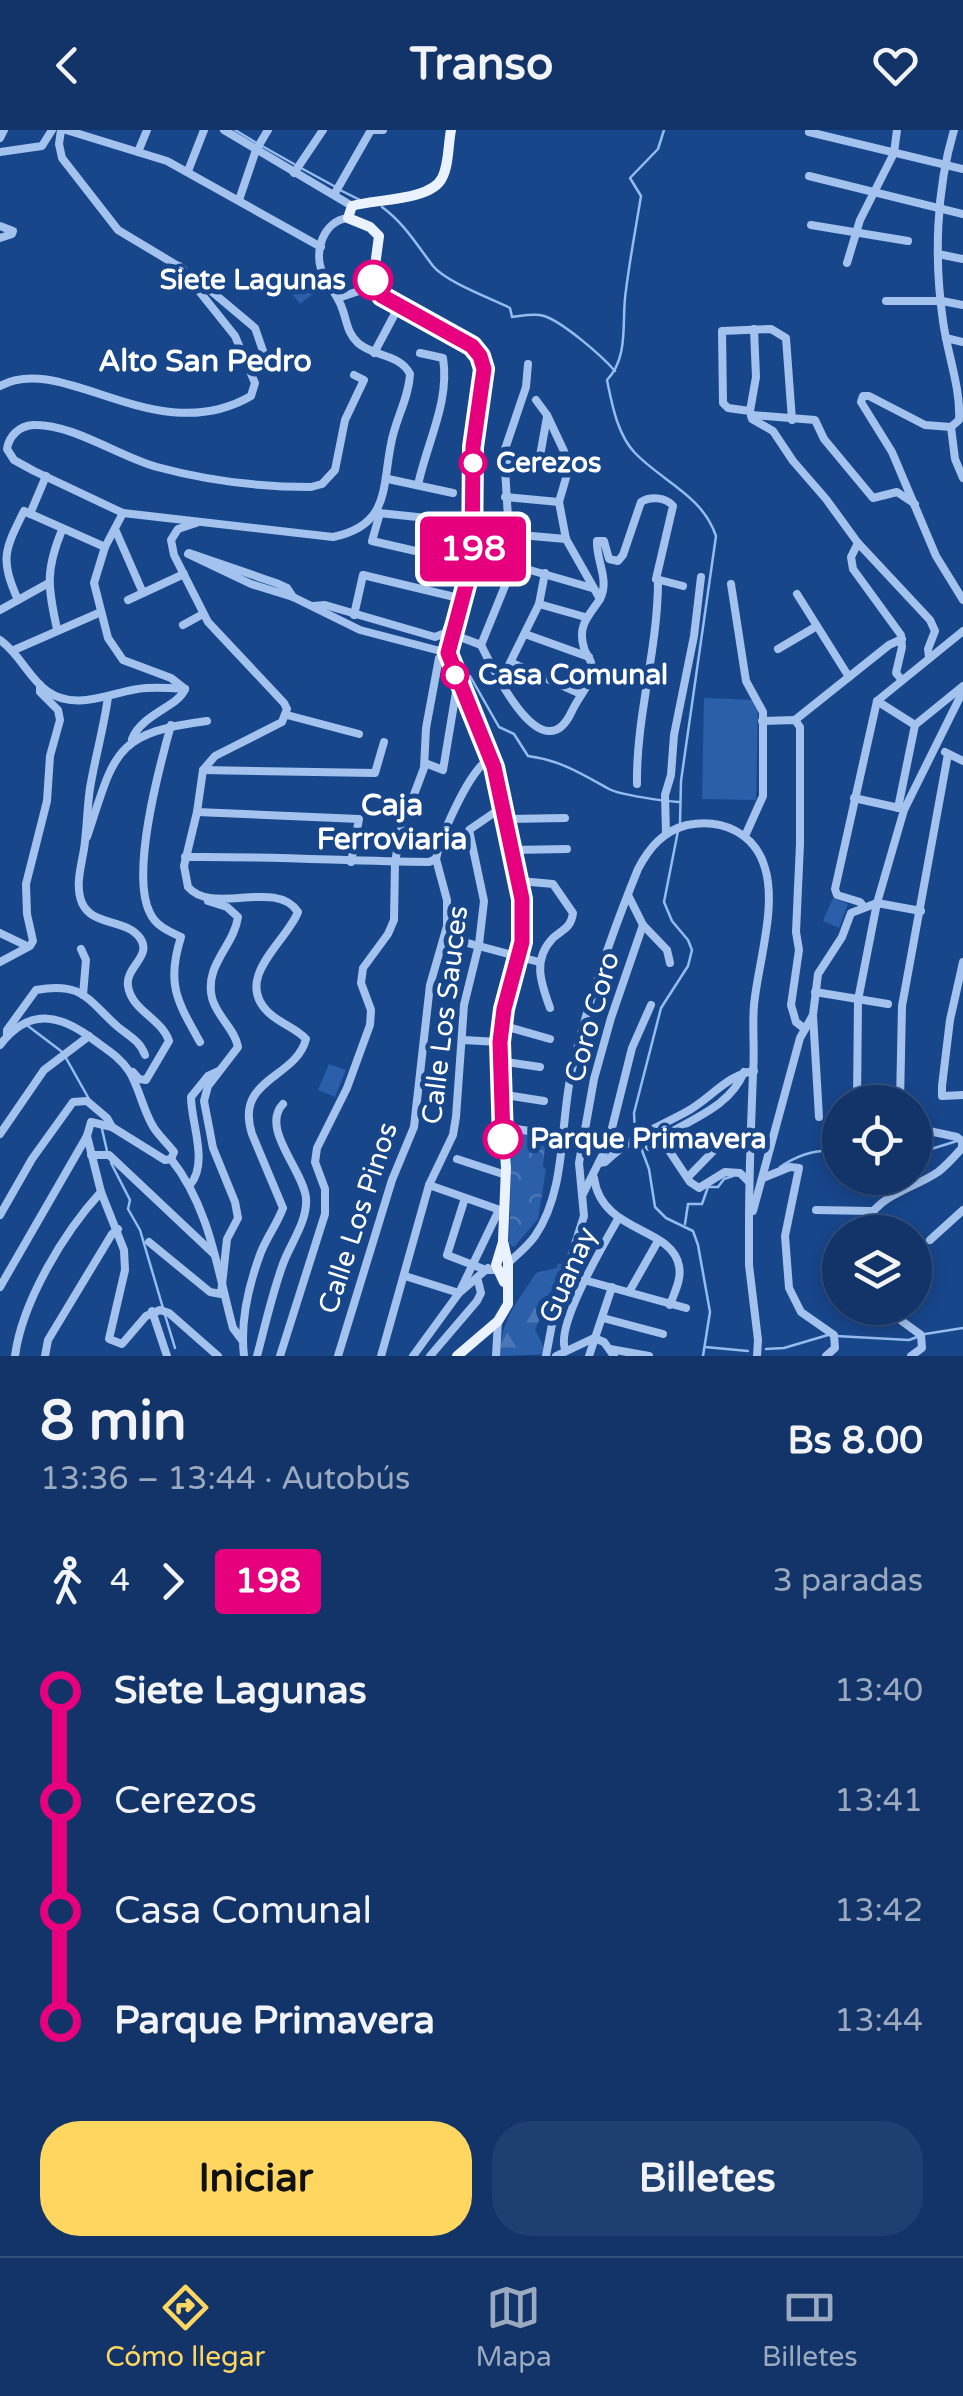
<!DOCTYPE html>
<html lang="es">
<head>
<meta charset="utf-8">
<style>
	body { margin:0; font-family:"Varela Round",sans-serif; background:#1f3f71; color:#f1f3f6; height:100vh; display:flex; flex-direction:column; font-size:38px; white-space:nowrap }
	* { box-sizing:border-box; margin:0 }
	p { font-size:32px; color:#9caac0 }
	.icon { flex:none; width:55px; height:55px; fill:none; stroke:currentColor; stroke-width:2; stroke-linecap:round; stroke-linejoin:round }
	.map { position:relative; height:1226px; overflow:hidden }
	.panel { display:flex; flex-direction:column; background:#123468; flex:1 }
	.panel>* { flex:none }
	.badge { padding:0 20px; border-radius:8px; font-size:35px; line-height:65px }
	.buttons { position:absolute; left:822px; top:955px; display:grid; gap:20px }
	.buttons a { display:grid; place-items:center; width:110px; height:110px; border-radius:50%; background:#123468; box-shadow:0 5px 15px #0003,0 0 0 2px #314f7c; font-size:50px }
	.map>.badge { position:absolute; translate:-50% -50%; box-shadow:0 0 0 5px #fff }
	.legs { display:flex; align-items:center; gap:15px; height:110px; padding:0 40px; font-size:32px }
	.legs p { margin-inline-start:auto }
	.overview { display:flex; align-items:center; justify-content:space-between; height:170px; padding:0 40px }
	h1 { font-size:55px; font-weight:800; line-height:75px }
	.button { display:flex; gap:20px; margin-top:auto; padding:20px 40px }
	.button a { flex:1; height:115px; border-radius:40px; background:#ffd760; color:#111; font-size:40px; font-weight:800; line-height:115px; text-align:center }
	.button a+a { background:#1f3f71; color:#f1f3f6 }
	ul { padding:0 40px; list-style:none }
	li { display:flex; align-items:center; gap:35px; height:110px; font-size:38px }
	li i { display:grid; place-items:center; width:15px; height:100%; margin:0 12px; background:currentColor }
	li i::after { content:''; width:25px; height:25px; margin:-12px; border:8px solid; border-radius:50%; background:#123468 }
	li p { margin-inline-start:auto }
	li:first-child i { background:linear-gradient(#0000 50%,currentColor 0) }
	li:last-child i { background:linear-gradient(currentColor 50%,#0000 0) }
	header { display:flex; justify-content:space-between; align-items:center; height:130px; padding:0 40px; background:#123468; font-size:45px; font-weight:800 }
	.tab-bar { display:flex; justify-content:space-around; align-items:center; height:140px; border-top:2px solid #314f7c; background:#123468; font-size:28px; color:#9caac0 }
	.tab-bar a { display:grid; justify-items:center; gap:5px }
	.tab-bar .current { color:#ffd760 }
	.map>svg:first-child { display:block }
	.grass { fill:#2b5faa }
	.forest { fill:url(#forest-firs) }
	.park { fill:url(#park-crowns) }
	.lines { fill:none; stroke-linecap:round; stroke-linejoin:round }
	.stream { stroke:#95bcf0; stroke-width:2.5 }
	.minor { stroke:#a3c2ee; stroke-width:8 }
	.major { stroke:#eaf1ff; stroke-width:10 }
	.line-1-casing { stroke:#fff; stroke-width:22 }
	.line-1 { stroke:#e6007e; stroke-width:15 }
	.stop-1-dot { fill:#fff; stroke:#e6007e; stroke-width:5 }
	.labels { text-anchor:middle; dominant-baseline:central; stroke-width:10; stroke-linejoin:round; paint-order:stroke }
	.stop-label { font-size:28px; font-weight:bold; fill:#fff; stroke:#18468b; text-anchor:start }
	.street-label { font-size:28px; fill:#fff; stroke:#18468b }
	.neighbourhood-label { font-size:30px; font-weight:bold; fill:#fff; stroke:#18468b }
</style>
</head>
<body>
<header><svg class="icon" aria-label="back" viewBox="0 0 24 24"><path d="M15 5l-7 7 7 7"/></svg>Transo<svg class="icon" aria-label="heart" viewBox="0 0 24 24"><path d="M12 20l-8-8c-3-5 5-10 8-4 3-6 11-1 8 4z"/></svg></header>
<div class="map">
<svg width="963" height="1226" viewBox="0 0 963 1226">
	<defs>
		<pattern id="forest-firs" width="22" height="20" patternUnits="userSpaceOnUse" patternTransform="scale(2.5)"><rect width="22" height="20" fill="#2b5faa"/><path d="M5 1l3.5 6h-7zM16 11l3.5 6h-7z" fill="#4b77b7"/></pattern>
		<pattern id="park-crowns" width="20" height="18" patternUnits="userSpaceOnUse" patternTransform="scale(2.5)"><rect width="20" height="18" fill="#2b5faa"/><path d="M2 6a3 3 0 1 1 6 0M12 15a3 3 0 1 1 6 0" fill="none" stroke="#4b77b7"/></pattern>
	</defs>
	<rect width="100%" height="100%" fill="#18468b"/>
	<!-- grass -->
	<g class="grass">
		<path d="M297 143 313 164 300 174 284 153Z"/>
		<path d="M704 568 758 570 756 670 702 669Z"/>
		<path d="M833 768 848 774 839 798 823 791Z"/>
		<path d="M329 934 346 940 335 967 318 960Z"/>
	</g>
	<!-- forest -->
	<path class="forest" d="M559 1133 563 1135 535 1200 548 1224 499 1226C502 1188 516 1174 536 1143L556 1138Z"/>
	<!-- park -->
	<path class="park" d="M512 1000 546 1007 543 1037 546 1039 538 1089 514 1117 509 1114Z"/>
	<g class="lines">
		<!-- stream -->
		<g class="stream">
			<path d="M235 0 255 12"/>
			<path d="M664 0 658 19 630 48 641 66C636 97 630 128 626 160 621 189 630 226 607 250 612 274 617 304 635 323 663 352 702 365 716 406L681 651 680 693"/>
			<path d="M262 16 294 34"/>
			<path d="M301 38 334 56"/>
			<path d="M340 60 360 70"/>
			<path d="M382 77C404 93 417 115 433 136 446 152 490 168 510 178L512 187C522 186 534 183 544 186 563 192 602 226 615 241"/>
			<path d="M470 546 499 597 514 604 528 626C560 630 582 644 609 659 620 665 664 671 679 672"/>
			<path d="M678 701 664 772 672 791 688 810 692 820 688 836 661 878 634 983 635 1002 649 1039 655 1077 666 1088 693 1101 698 1115 710 1182 703 1226"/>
			<path d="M28 896 61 921"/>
			<path d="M66 928 89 969"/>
			<path d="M102 999 107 1021"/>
			<path d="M915 1024 957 1011"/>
			<path d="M111 1033 130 1070 128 1079 140 1100 163 1178"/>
			<path d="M780 1037C798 1025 819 1018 840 1022"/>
			<path d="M685 1094 688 1074H702L708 1057H718L724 1049 733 1046"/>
			<path d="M165 1185 175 1218"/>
			<path d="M925 1204 963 1198"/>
			<path d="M836 1206 909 1210 917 1207"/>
			<path d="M705 1217 748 1221"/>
			<path d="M766 1219 784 1218 828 1205"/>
		</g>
		<!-- minor -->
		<g class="minor">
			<path d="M61 0 59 14 62 28 118 100 183 139"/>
			<path d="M66 0 167 31 321 117"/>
			<path d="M224 0 352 76"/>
			<path d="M373 0H383"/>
			<path d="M954 0C936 60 934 129 943 191 947 223 961 258 959 290L951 297 925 295 869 266H863L861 272 892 322 936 426 963 470"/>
			<path d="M809 2 963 39"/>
			<path d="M0 8 4 0"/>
			<path d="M0 22 42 16 52 0"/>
			<path d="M138 22 147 0"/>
			<path d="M188 41 204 0"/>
			<path d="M294 43 323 0"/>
			<path d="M809 46 963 84"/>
			<path d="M335 63 371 0"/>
			<path d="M239 70 256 20 268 0"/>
			<path d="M348 88C323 91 313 122 323 144 328 156 338 165 342 178 347 191 347 203 358 213 374 227 400 224 410 244 409 268 395 290 391 314 382 358 390 395 333 407L123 383 34 341 14 330 7 319C9 306 19 296 33 295 71 293 120 327 157 337 205 350 261 357 311 357L322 354 335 340 345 290 364 250 354 245"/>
			<path d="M811 95 908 111"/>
			<path d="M0 96 13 101 12 104 0 108"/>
			<path d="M938 124 963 129"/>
			<path d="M847 133 860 90 894 23 897 0"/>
			<path d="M198 150 255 198 270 241"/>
			<path d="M338 168 374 156"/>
			<path d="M886 171H942L963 175"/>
			<path d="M754 199 756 247 750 281 752 289 773 301 793 331 826 369 858 413 930 490 935 501 928 519 929 527"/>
			<path d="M946 208 963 212"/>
			<path d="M374 223 399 176"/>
			<path d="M0 256C63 221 156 321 251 266L255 253 235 206 179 136"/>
			<path d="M750 281 728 278 723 273 722 201 771 199 786 208 792 290"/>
			<path d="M751 285 815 290 824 309 873 368 897 362 915 374"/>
			<path d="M951 297 955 329 963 348"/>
			<path d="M503 331 567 342"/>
			<path d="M538 337 547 287"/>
			<path d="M388 349 453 363"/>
			<path d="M418 355C427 312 450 272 443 228L420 223"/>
			<path d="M505 367 559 372"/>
			<path d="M123 383 105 417 94 453 108 508 123 530 171 548 185 559"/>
			<path d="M379 383 427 388 454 397"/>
			<path d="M380 383 372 411 446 428"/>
			<path d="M30 384 46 346"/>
			<path d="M196 393 178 399 171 410 174 425 208 492 284 573 287 579 282 592 215 626 203 640 197 682 184 736 188 757C213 786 276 748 298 782 287 811 234 847 267 881 278 893 295 897 306 909 296 949 234 948 252 1004L283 1078C277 1094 267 1107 261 1122 249 1154 240 1192 244 1226"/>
			<path d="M115 399 143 463"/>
			<path d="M509 404 566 409"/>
			<path d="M858 413 851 427 853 439 901 505 902 517 896 543 901 549"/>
			<path d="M189 423 276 453 287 458 293 467"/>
			<path d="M188 424 251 454 293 467 360 500 448 523"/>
			<path d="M509 434 592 458"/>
			<path d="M731 454 746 551 763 582V666L745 706"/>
			<path d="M797 464 849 547"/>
			<path d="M600 469C610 450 596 431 597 411H604L609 429 618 431 623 425 641 372C650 366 666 367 673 376L656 449 683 456"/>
			<path d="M18 470C0 429 4 421 24 381L105 417"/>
			<path d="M128 470 184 444"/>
			<path d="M539 474 585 487"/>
			<path d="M313 476 325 475 435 507 445 503 454 482 460 478"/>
			<path d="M0 480 47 454"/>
			<path d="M354 485 363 445 463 469"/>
			<path d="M183 495 203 484"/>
			<path d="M57 499C48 457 45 441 62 400"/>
			<path d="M452 504 481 515"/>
			<path d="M525 504 589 527"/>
			<path d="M0 510C20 524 28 547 47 561 77 583 114 560 146 558 159 557 173 558 185 559"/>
			<path d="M481 515C494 541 543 644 572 581 578 567 592 554 592 539 593 530 586 526 584 518 577 495 589 486 600 469L566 409 559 372 570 334 547 285 536 270"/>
			<path d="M481 515 507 451 509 404 504 322 526 257 528 234"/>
			<path d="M778 519 817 496"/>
			<path d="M14 520 101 482"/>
			<path d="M512 533 581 564"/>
			<path d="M500 553 539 474 545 443"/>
			<path d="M108 567C104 597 95 628 90 658 87 678 87 700 84 719 81 737 75 756 82 773 93 797 125 788 140 808 153 826 125 837 128 856 131 880 162 889 169 911L146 950 139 949 133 942"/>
			<path d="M877 571 915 595"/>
			<path d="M287 585 359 604"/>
			<path d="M795 590 889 515 902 509"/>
			<path d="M762 591 795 590 800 597V714L796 802 799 820 791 875 796 892 805 899"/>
			<path d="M171 595C159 638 130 744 150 783 156 796 168 801 181 807 166 854 177 871 200 912"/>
			<path d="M132 609C143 583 178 577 185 559"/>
			<path d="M945 622 963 631"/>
			<path d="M425 633 443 640 458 550"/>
			<path d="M203 640 375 643 384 612"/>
			<path d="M637 654C636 586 658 519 658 451"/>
			<path d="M854 668 899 678"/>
			<path d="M898 678 915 595 963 556"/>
			<path d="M197 682 359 689 351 732"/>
			<path d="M504 689 565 688"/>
			<path d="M666 704 665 665 671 645 674 605 694 506 701 447"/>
			<path d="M87 707C115 623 113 603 207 591"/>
			<path d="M512 720 567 719"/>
			<path d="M185 727C267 726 347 731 429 732L436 729"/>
			<path d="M436 729C441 705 469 641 489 629"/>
			<path d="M520 751 553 754 573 783C571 798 563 799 553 808 532 830 541 853 550 878"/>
			<path d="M628 765 643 795 667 820 670 833"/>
			<path d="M864 777 860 772 837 765 835 759 877 571 963 501"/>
			<path d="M0 803 27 816"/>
			<path d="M445 807 539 832"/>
			<path d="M81 819 86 830 83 865"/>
			<path d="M0 832 30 816 33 811 27 784 26 754 47 671 50 626 60 590 58 580 40 562V555"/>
			<path d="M963 832 950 890 942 956V966L963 965"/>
			<path d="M815 862 888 874"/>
			<path d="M813 885 819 987"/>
			<path d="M501 895 550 909"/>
			<path d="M7 906V900L36 860C84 851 88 871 118 897 129 906 140 911 145 925"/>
			<path d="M463 910 499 912"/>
			<path d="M0 915C29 877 60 884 94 910 106 919 120 927 129 941 140 959 143 981 154 998 160 1007 168 1014 174 1022L171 1029 165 1030 112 997 91 992 87 1006 0 1157"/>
			<path d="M499 931 540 937"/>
			<path d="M499 964 544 971"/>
			<path d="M857 972 858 870 877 773 921 781"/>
			<path d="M900 972 902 876 948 624"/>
			<path d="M502 997 543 1003"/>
			<path d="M0 1004 44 940 89 906"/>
			<path d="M87 1006 101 1062 124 1120 125 1140 109 1209 122 1214 146 1186 160 1180 169 1183 218 1226"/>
			<path d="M660 1007 690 1052 699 1058 725 1042 740 1043 749 1052"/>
			<path d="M649 1017C680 991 727 983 744 942"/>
			<path d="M91 1025H109L214 1124"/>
			<path d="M171 1029C210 1078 217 1139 233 1198L242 1210"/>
			<path d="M457 1029 506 1045"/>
			<path d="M599 1033 605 1032C634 1005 653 1000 686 982 710 969 728 944 754 941"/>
			<path d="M688 1047 728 1006"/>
			<path d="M594 1048C602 1104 672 1096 679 1136 682 1149 674 1163 670 1175"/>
			<path d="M763 1048 790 1037 799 1038 785 1106 789 1158 801 1182 834 1205 835 1218 826 1226"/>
			<path d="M190 1055C209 1033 191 993 191 967L208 946 219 941"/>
			<path d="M429 1055 500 1080"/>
			<path d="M583 1064 608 1014 632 918 651 875"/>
			<path d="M465 1068 447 1125 486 1140H499"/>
			<path d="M816 1080 871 1081"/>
			<path d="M753 1081 800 908 813 885 818 844 842 807 851 783 877 773 904 680 963 561"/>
			<path d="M0 1085 32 1029 73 972 87 971 107 988 112 997"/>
			<path d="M749 1095V1135L758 1210 757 1226"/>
			<path d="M863 1102C872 1065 910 1061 938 1042 947 1035 955 1026 962 1018V1011L957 1007 915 998"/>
			<path d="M930 1110 963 1080"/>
			<path d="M149 1112 210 1162 221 1164 227 1109 238 1088 235 1072 213 1018 204 971 208 956 238 917C235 899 217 887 212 868 204 835 234 816 238 787L227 777 208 771"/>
			<path d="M508 1133C517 1125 528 1116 535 1106 568 1058 559 990 573 935 589 869 612 803 638 739 649 718 663 701 687 695 722 688 755 703 765 738 777 777 758 834 754 875 752 897 755 921 753 943 751 994 749 1045 749 1096"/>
			<path d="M405 1146 459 1163 488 1138"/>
			<path d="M584 1150 686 1178"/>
			<path d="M629 1162 658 1111"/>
			<path d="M890 1178 899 1189 921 1205 922 1218 911 1226"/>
			<path d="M152 1181 167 1226"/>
			<path d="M603 1188 663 1204"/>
			<path d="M565 1219C556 1194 604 1114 618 1089"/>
			<path d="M610 1219 649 1226"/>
			<path d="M15 1226C22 1172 64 1102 101 1062"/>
			<path d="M45 1226 48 1210 112 1104 118 1099"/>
			<path d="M257 1226C265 1196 272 1164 283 1134 290 1114 308 1091 306 1068 303 1040 260 998 283 974"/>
			<path d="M280 1226 325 1084V1059L315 1032 317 1018 347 958 370 895 371 880 361 853 363 838 388 804 394 790 395 732 401 699 424 638 426 598 439 528 448 523"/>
			<path d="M338 1226 392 1050 414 997 430 855 447 796V770L436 729"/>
			<path d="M381 1226 429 1055 453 1005 456 987 464 875 479 814 484 771 469 700 501 678"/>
			<path d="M413 1226 459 1163 499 1080"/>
			<path d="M430 1226 477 1171 481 1163 478 1151"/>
			<path d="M496 1226 498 1191"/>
			<path d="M546 1226 556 1173 584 1086 579 1033 594 949 611 888 643 795"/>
			<path d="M556 1226 594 1208 604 1212 614 1226"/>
			<path d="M589 1226 612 1157"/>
		</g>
		<!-- major -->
		<g class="major">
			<path d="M451 0C448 15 449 35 442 48 431 71 374 69 352 76L348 88 370 97 379 106 373 151 379 162 472 217 481 227 484 239 473 317 472 433 448 523 493 637 520 751 523 802 504 879 499 931 506 1038 503 1111 508 1133V1174L498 1191 457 1226"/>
			<path d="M503 1112 496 1135 504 1152"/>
		</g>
	</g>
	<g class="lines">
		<defs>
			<path id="line-1" d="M373 150 382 166 472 216 480 226 484 239 473 317 472 433 448 523 494 637 522 769V812L504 879 500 912 503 1009"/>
		</defs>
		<!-- line-1 casing -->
		<use href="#line-1" class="line-1-casing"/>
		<!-- line-1 -->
		<use href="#line-1" class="line-1"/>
	</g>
	<!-- markers -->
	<g class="stop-1-dot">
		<circle cx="373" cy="150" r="18"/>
		<circle cx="473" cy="333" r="12"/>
		<circle cx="455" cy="545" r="12"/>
		<circle cx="503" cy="1009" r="18"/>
	</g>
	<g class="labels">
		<!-- stop labels -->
		<g class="stop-label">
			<text x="346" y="150" text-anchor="end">Siete Lagunas</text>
			<text x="496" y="333">Cerezos</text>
			<text x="478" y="545">Casa Comunal</text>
			<text x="530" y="1009">Parque Primavera</text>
		</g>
		<!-- street labels -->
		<g class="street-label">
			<text transform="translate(445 885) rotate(-83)">Calle Los Sauces</text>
			<text transform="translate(592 887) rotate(-74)">Coro Coro</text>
			<text transform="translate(358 1088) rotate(-72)">Calle Los Pinos</text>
			<text transform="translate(568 1145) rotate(-66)">Guanay</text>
		</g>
		<!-- neighbourhood labels -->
		<g class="neighbourhood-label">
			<text x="205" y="231">Alto San Pedro</text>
			<text x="392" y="675">Caja<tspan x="392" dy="34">Ferroviaria</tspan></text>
		</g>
	</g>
</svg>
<div class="buttons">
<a><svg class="icon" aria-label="locate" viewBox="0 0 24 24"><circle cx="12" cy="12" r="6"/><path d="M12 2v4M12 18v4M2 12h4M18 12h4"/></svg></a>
<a><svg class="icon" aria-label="layers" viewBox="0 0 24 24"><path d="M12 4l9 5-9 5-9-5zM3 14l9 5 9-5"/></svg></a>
</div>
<b class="badge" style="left:473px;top:419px;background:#e6007e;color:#fff">198</b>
</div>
<section class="panel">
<div class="overview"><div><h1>8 min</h1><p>13:36 – 13:44 · Autobús</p></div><b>Bs 8.00</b></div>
<div class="legs"><svg class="icon" aria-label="walk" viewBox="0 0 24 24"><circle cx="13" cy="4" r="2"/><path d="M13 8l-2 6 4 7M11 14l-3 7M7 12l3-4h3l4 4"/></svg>4<svg class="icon" aria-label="forward" viewBox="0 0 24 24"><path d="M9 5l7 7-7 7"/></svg><b class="badge" style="background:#e6007e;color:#fff">198</b><p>3 paradas</p></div>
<ul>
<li><i style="color:#e6007e"></i><b>Siete Lagunas</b><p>13:40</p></li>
<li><i style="color:#e6007e"></i><span>Cerezos</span><p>13:41</p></li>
<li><i style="color:#e6007e"></i><span>Casa Comunal</span><p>13:42</p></li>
<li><i style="color:#e6007e"></i><b>Parque Primavera</b><p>13:44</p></li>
</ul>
<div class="button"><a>Iniciar</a><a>Billetes</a></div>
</section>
<nav class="tab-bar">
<a class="current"><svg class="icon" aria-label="directions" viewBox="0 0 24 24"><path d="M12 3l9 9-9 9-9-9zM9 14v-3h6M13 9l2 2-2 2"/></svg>Cómo llegar</a>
<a><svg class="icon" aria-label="map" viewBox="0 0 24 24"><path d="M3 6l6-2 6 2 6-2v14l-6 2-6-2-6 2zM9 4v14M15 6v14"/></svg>Mapa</a>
<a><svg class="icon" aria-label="tickets" viewBox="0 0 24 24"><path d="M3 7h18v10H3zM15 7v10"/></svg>Billetes</a>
</nav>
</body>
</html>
